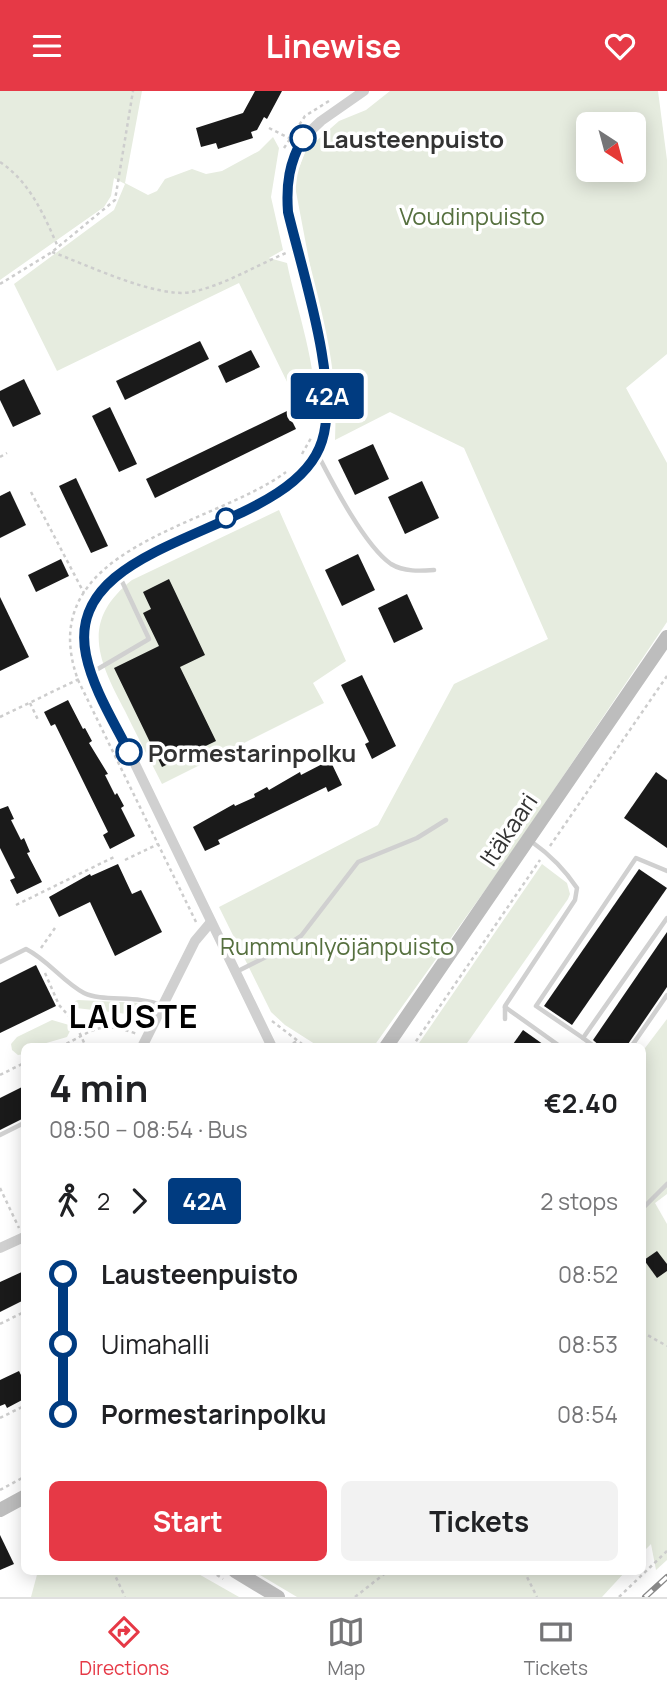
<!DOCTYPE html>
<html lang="en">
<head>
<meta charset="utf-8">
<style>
	body { margin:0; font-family:Manrope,sans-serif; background:#f2f2f2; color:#202124; height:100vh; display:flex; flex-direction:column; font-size:26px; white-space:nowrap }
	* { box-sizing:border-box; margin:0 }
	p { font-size:23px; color:#757577 }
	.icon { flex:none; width:38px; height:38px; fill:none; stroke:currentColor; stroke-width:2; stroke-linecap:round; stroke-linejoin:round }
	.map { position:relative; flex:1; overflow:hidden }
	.side { position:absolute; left:21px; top:952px; width:625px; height:532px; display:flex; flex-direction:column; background:#fff; border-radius:10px; box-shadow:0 4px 18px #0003 }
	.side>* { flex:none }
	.badge { padding:0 14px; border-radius:5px; font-size:24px; line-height:46px }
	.needle { width:46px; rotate:144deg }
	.buttons { position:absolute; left:576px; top:21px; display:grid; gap:14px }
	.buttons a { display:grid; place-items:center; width:70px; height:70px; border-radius:10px; background:#fff; box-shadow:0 4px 18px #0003; font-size:35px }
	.map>.badge { position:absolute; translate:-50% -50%; box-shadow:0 0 0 4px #fff }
	.legs { display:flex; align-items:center; gap:10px; height:77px; padding:0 28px; font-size:23px }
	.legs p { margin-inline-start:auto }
	.head { display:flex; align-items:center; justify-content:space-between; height:119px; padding:0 28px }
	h1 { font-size:38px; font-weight:700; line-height:52px }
	.cta { display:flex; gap:14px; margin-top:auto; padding:14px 28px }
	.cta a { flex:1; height:80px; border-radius:10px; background:#e63946; color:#fff; font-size:28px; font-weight:700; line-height:80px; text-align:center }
	.cta a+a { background:#f2f2f2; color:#202124 }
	ul { padding:0 28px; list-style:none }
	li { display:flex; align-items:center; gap:24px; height:70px; font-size:26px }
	li i { display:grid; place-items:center; width:10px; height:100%; margin:0 9px; background:currentColor }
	li i::after { content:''; width:18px; height:18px; margin:-9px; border:5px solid; border-radius:50%; background:#fff }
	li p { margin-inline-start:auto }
	li:first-child i { background:linear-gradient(#0000 50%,currentColor 0) }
	li:last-child i { background:linear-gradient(currentColor 50%,#0000 0) }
	header { display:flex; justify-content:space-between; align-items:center; height:91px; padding:0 28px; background:#e63946; color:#fff; font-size:32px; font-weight:700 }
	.menu { display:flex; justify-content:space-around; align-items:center; height:98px; border-top:2px solid #e0e0e0; background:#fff; font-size:19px; color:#757577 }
	.menu a { display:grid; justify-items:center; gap:4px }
	.menu .active { color:#e63946 }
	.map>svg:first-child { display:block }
	.green { fill:#e6ecdf; fill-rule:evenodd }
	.building { fill:#1a1a1a }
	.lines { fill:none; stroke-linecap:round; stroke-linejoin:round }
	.path { stroke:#cdcdcd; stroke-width:2.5; stroke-dasharray:3.5 3.5; stroke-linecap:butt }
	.lane { stroke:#d0d0d0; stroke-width:4.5 }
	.street { stroke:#d0d0d0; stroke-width:10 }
	.secondary { stroke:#bdbdbd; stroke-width:14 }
	.rail-casing { stroke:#888; stroke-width:6 }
	.rail { stroke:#fff; stroke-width:3.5; stroke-dasharray:10; stroke-linecap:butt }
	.line-1-casing { stroke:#fff; stroke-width:16 }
	.line-1 { stroke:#003b80; stroke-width:10 }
	.stop-1-dot { fill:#fff; stroke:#003b80; stroke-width:3.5 }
	.labels { text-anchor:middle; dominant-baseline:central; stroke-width:7; stroke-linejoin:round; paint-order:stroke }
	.stop-label { font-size:24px; font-weight:bold; fill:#333; stroke:#fff; text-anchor:start }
	.park-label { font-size:24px; fill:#56703f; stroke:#fff }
	.street-label { font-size:24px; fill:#333; stroke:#fff }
	.district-label { font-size:32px; font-weight:bold; letter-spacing:2px; fill:#000; stroke:#fff }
</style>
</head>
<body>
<header><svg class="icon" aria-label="menu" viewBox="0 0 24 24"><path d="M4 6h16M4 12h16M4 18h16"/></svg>Linewise<svg class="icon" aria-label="heart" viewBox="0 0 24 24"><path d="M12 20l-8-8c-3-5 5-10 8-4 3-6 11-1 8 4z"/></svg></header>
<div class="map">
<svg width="667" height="1506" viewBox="0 0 667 1506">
	<rect width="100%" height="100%" fill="#fff"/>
	<!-- green -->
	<g class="green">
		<path d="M0 0H142L125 92 148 104 157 100 165 88 192 78 206 83 222 80 259 60 273 46 279 57 271 106 283 159 269 167 287 172C296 217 322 287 313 330L307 332 239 192 57 280 14 193 114 119 125 93 114 87 111 105 104 116 0 189Z"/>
		<path d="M390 0H658L667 69V263L626 297 667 372V531L508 767 374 955H318L285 934 271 921 219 816 378 734 454 593 548 548 464 357 390 321 335 349 336 312 294 90 306 59 339 30 366 19ZM588 33H634V79H588Z"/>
		<path d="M279 419 346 570 313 592 324 612 162 693C150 669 137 645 125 620 99 570 79 531 132 489Z"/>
		<path d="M542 773 567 792 570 803 568 808 465 955H417Z"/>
		<path d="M78 909 142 912 136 924 76 917 75 910Z"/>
		<path d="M667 928V1103L655 1112 667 1133V1469L656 1479 651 1453 642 1462V961Z"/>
		<path d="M52 929 69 934 71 938 67 946 36 955 24 956V963L18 964 12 959 11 953 17 946Z"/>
		<path d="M38 1480 195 1481 239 1506H31Z"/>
		<path d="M255 1481H625L602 1506H297Z"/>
	</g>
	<!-- building -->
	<g class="building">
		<path d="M255 0H282L267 28 264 26 257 39 251 41 253 47 218 58 216 52 201 56 196 37 243 22Z"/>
		<path d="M200 250 209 268 125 309 116 290Z"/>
		<path d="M251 259 260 276 226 292 218 275Z"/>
		<path d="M24 288 41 323 13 336 0 309V300Z"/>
		<path d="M110 316 137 373 119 381 92 325Z"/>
		<path d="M287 320 296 338 155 407 146 388Z"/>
		<path d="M373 353 389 388 355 404 338 369Z"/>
		<path d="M76 387 108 455 91 462 59 395Z"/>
		<path d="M422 390 439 427 405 443 388 406Z"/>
		<path d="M10 400 26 434 0 447V405Z"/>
		<path d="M358 463 375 499 342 515 325 479Z"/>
		<path d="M61 468 69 485 36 501 28 484Z"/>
		<path d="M169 488 205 564 180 576 216 650 162 676 114 577 159 555 143 522 151 518 143 501Z"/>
		<path d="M407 503 423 538 394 552 378 517Z"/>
		<path d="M0 506 29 566 0 580Z"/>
		<path d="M362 584 396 655 372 668 365 653 369 651 341 594Z"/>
		<path d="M68 609 83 638 85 637 92 650 89 652 108 683 105 684 115 704 117 702 124 715 121 717 135 745 110 758 103 744 108 741 55 633 51 635 44 621Z"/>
		<path d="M330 669 342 694 328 701 326 696 218 749 220 753 205 760 193 736 234 713 235 715 255 706 254 703 267 696 269 699 300 681 301 684Z"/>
		<path d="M656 681 667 689V757L624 727Z"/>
		<path d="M8 715 14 728 11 729 21 749 24 747 30 761 27 762 42 791 17 803 10 789 15 787 0 757V718Z"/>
		<path d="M118 773 132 803 141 799 162 841 115 865 90 811 59 826 49 806 90 783 91 785Z"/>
		<path d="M639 778 667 797 572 934 544 915Z"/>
		<path d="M667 841V896L626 956H601L593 949Z"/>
		<path d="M36 874 56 915 0 942V892Z"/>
		<path d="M523 939 547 956H511Z"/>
		<path d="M24 995V1027L0 1039V1007Z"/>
		<path d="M657 1160 667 1173V1180L657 1187 644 1169Z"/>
		<path d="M24 1180V1209L0 1221V1191Z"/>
		<path d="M19 1280 24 1290V1308L7 1317 5 1313 0 1315V1289Z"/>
		<path d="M0 1444 14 1473 0 1479Z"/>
	</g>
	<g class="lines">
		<!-- path -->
		<g class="path">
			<path d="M269 37 289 47"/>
			<path d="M284 57 305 25 329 10"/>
			<path d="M0 71C30 91 44 124 58 156"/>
			<path d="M52 161C85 173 158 208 191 201 223 195 255 175 286 162"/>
			<path d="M0 193 52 161 115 109 133 0"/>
			<path d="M302 363 311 347"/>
			<path d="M0 366 7 362"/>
			<path d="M31 401 84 502"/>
			<path d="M30 612 39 631"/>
			<path d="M0 626 79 588"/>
			<path d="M550 755 667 585"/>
			<path d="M125 769 158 753"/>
			<path d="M16 814 116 765"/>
			<path d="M196 831 78 589C30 456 212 436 286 381"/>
			<path d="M41 857 55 837"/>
			<path d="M45 882 59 914 75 932 86 956"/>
			<path d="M272 930 306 956"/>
			<path d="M60 956C95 939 99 929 137 943"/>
			<path d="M287 956 297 950"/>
			<path d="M412 956 540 769"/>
			<path d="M0 984 24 972"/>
			<path d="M0 1097 19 1137"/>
			<path d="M0 1233 24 1221"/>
			<path d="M642 1241 667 1255"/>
			<path d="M0 1327 24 1315"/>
			<path d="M0 1399 24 1386"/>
			<path d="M113 1480 125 1506"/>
			<path d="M211 1480 223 1488"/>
			<path d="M524 1480 537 1506"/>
			<path d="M355 1506 388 1480"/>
			<path d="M619 1506 667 1460"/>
		</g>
		<!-- lane -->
		<g class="lane">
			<path d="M318 364C333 393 365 455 391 473 404 481 420 480 434 479"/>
			<path d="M91 582 149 548 119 484"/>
			<path d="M0 871 26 858C48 869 63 891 84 902 102 911 138 904 161 914"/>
			<path d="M236 881 278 860 301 845 358 771 417 747 446 729"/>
			<path d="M505 916 561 956"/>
			<path d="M505 928V915L575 809 577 797C565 779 549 763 532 751"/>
			<path d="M583 947 536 915 636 767 667 780"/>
			<path d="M595 956 583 947 667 827"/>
			<path d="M631 956 667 904"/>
			<path d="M0 1044 24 1032"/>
			<path d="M642 1118 667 1093"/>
		</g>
		<!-- street -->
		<g class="street">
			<path d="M142 956 195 850 211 831"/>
			<path d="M272 956 91 582C50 441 265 453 316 365 332 338 327 306 324 276L288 121 287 87 293 66 304 46 321 30 364 0"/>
			<path d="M0 1157 24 1146"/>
		</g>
		<!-- secondary -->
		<g class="secondary">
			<path d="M386 956 667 546"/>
			<path d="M0 1419 24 1406"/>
			<path d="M235 1480 278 1506"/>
		</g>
		<defs>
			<path id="rail" d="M645 1506 667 1486"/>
		</defs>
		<!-- rail casing -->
		<use href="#rail" class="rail-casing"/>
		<!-- rail -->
		<use href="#rail" class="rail"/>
	</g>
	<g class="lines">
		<defs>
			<path id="line-1" d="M129 661C114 631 93 598 86 564 61 442 292 447 322 350 340 294 302 180 288 121 286 93 289 72 303 47"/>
		</defs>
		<!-- line-1 casing -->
		<use href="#line-1" class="line-1-casing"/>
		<!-- line-1 -->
		<use href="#line-1" class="line-1"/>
	</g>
	<!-- markers -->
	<g class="stop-1-dot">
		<circle cx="303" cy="47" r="12"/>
		<circle cx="226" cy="427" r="9"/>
		<circle cx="129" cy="661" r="12"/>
	</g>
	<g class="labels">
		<!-- stop labels -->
		<g class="stop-label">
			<text x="322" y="47">Lausteenpuisto</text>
			<text x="148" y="661">Pormestarinpolku</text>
		</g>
		<!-- park labels -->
		<g class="park-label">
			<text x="472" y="124">Voudinpuisto</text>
			<text x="337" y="854">Rummunlyöjänpuisto</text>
		</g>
		<!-- street labels -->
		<g class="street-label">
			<text transform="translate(508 738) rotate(-56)">Itäkaari</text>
		</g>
		<!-- district labels -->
		<g class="district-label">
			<text x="134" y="925">LAUSTE</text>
		</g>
	</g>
</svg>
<div class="buttons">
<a><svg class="needle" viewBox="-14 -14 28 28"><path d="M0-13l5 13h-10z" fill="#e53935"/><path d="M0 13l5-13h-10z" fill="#757577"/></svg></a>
</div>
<b class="badge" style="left:327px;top:305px;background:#003b80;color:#fff">42A</b>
<section class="side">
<div class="head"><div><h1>4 min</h1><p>08:50 – 08:54 · Bus</p></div><b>€2.40</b></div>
<div class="legs"><svg class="icon" aria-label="walk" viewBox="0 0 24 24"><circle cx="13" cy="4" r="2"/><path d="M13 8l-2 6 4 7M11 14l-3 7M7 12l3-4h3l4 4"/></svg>2<svg class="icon" aria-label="forward" viewBox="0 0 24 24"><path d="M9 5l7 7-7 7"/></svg><b class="badge" style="background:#003b80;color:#fff">42A</b><p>2 stops</p></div>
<ul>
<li><i style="color:#003b80"></i><b>Lausteenpuisto</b><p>08:52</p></li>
<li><i style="color:#003b80"></i><span>Uimahalli</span><p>08:53</p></li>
<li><i style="color:#003b80"></i><b>Pormestarinpolku</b><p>08:54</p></li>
</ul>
<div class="cta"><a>Start</a><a>Tickets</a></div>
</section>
</div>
<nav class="menu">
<a class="active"><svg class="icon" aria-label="directions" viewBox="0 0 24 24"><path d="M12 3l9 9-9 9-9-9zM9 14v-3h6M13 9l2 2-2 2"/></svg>Directions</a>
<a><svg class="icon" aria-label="map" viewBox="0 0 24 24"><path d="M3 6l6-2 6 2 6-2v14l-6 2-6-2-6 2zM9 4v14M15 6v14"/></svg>Map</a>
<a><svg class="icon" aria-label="tickets" viewBox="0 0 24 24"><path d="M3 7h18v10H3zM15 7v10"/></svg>Tickets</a>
</nav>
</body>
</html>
